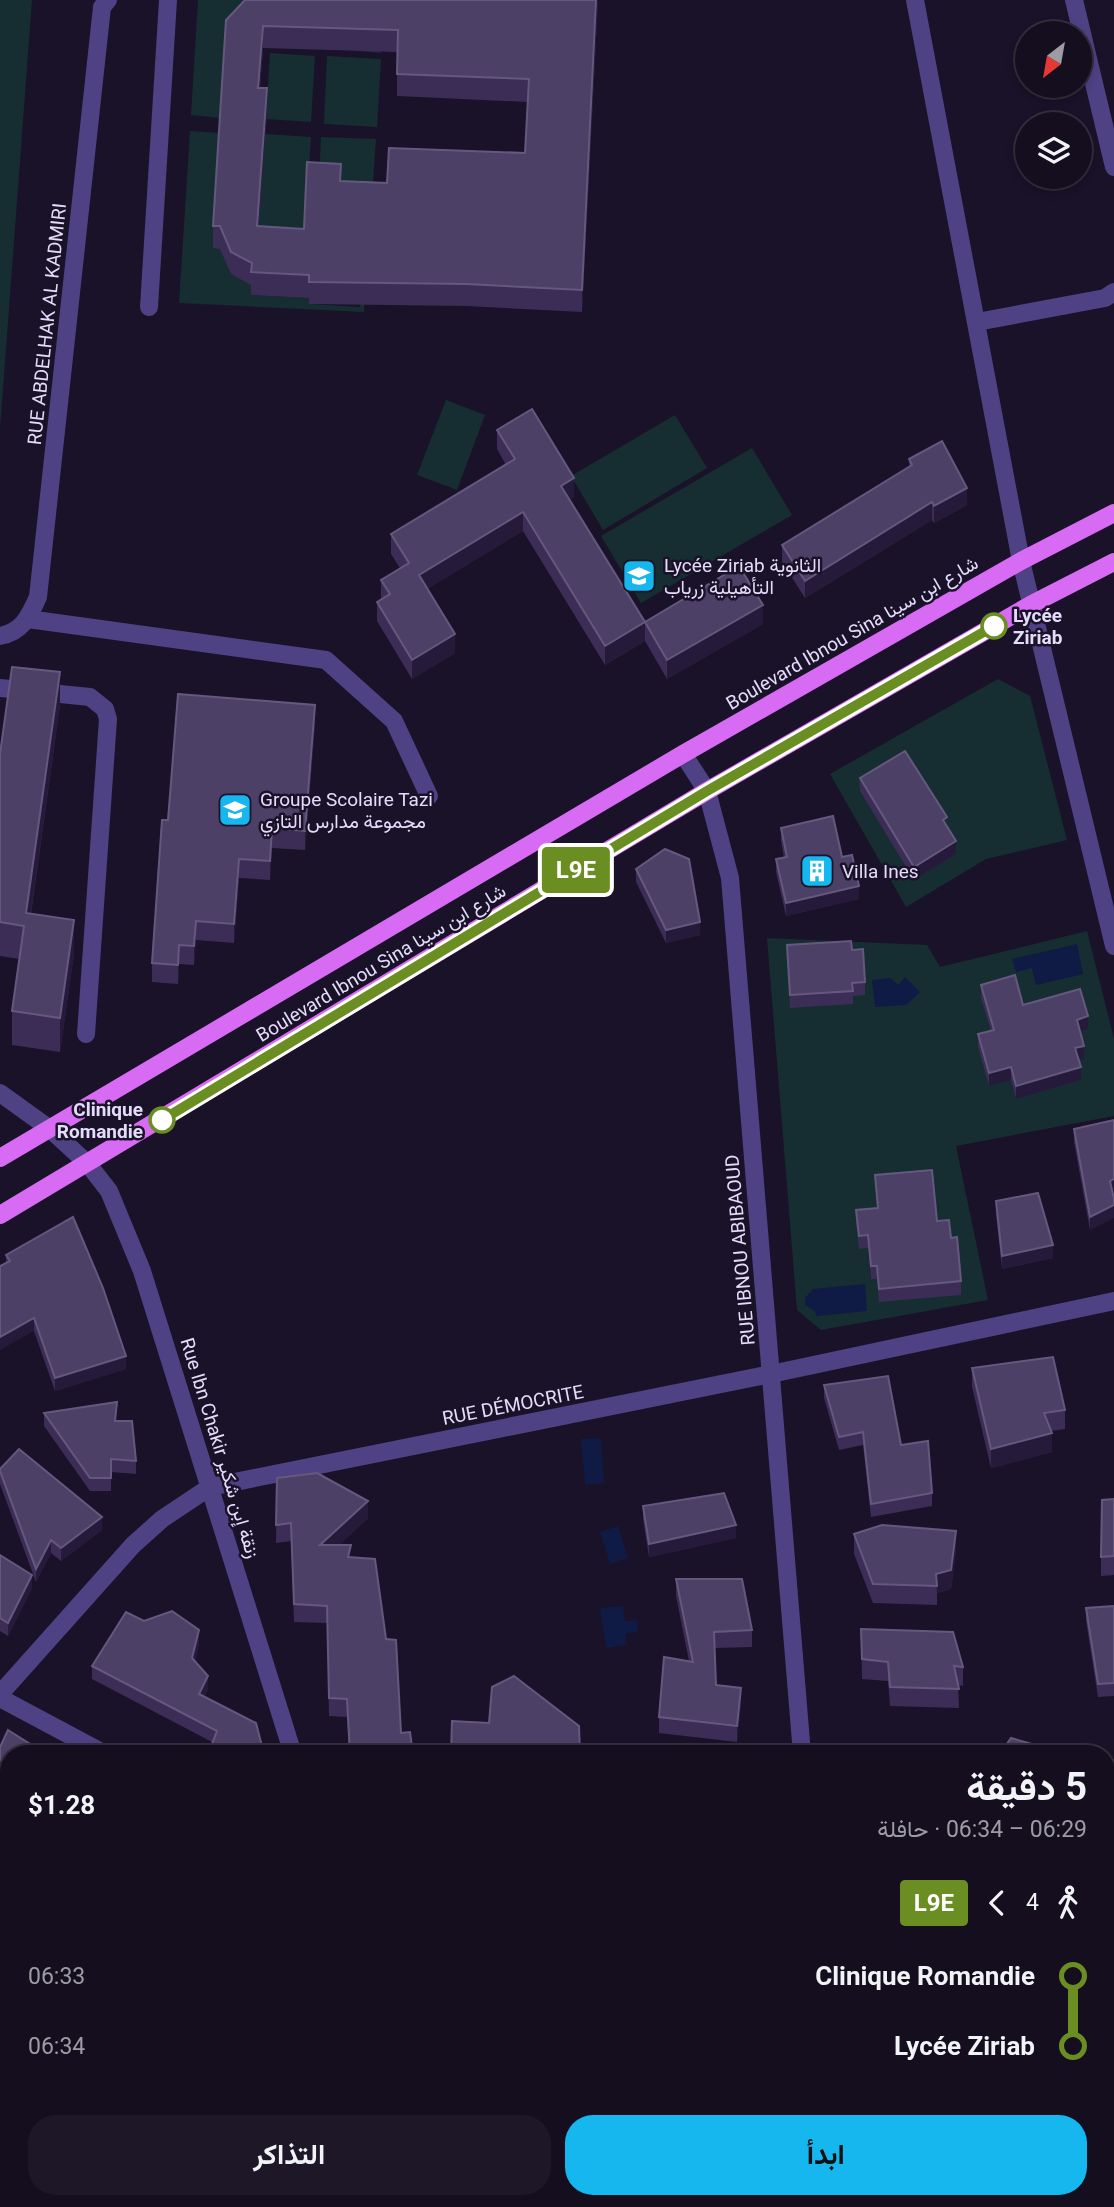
<!DOCTYPE html>
<html lang="ar">
<head>
<meta charset="utf-8">
<style>
	body { margin:0; font-family:Roboto,Vazirmatn,sans-serif; background:#1d1727; color:#f1f3f6; direction:rtl; height:100vh; display:flex; flex-direction:column; font-size:26px; white-space:nowrap }
	* { box-sizing:border-box; margin:0 }
	p { font-size:23px; color:#9d9ca4 }
	.icon { flex:none; width:38px; height:38px; fill:none; stroke:currentColor; stroke-width:2; stroke-linecap:round; stroke-linejoin:round }
	.map { position:relative; flex:1; overflow:hidden; direction:ltr }
	.details { position:absolute; left:0px; top:1745px; width:1115px; height:464px; display:flex; flex-direction:column; background:#140e1e; border-radius:28px 28px 0 0; box-shadow:0 4px 10px #0003,0 0 0 2px #332e3c; direction:rtl }
	.details>* { flex:none }
	.badge { padding:0 14px; border-radius:5px; font-size:24px; line-height:46px }
	.needle { width:46px; rotate:211deg }
	.controls { position:absolute; left:1015px; top:21px; display:grid; gap:14px }
	.controls a { display:grid; place-items:center; width:77px; height:77px; border-radius:50%; background:#140e1e; box-shadow:0 4px 10px #0003,0 0 0 2px #332e3c; font-size:35px }
	.map>.badge { position:absolute; translate:-50% -50%; box-shadow:0 0 0 4px #fff }
	.legs { display:flex; align-items:center; gap:10px; height:77px; padding:0 28px; font-size:23px }
	.legs p { margin-inline-start:auto }
	.headline { display:flex; align-items:center; justify-content:space-between; height:119px; padding:0 28px }
	h1 { font-size:38px; font-weight:700; line-height:52px }
	.primary-button { display:flex; gap:14px; margin-top:auto; padding:14px 28px }
	.primary-button a { flex:1; height:80px; border-radius:28px; background:#16b6ee; color:#111; font-size:28px; font-weight:700; line-height:80px; text-align:center }
	.primary-button a+a { background:#1d1727; color:#f1f3f6 }
	ul { padding:0 28px; list-style:none }
	li { display:flex; align-items:center; gap:24px; height:70px; font-size:26px }
	li i { display:grid; place-items:center; width:10px; height:100%; margin:0 9px; background:currentColor }
	li i::after { content:''; width:18px; height:18px; margin:-9px; border:5px solid; border-radius:50%; background:#140e1e }
	li p { margin-inline-start:auto }
	li:first-child i { background:linear-gradient(#0000 50%,currentColor 0) }
	li:last-child i { background:linear-gradient(currentColor 50%,#0000 0) }
	.map>svg:first-child { display:block }
	.grass { fill:url(#grass-dots) }
	.green { fill:#162e32; fill-rule:evenodd }
	.water { fill:#0f1a45 }
	.lines { fill:none; stroke-linecap:round; stroke-linejoin:round }
	.minor { stroke:#4e4184; stroke-width:18 }
	.major { stroke:#d76bf4; stroke-width:18 }
	.wall { fill:#3b2d55; fill-rule:evenodd }
	.shaded-wall { fill:#261a3b }
	.building { fill:#4d4067; stroke:#65587e; stroke-width:2; fill-rule:evenodd }
	.line-1-casing { stroke:#fff; stroke-width:16 }
	.line-1 { stroke:#6b8e23; stroke-width:10 }
	.stop-1-dot { fill:#fff; stroke:#6b8e23; stroke-width:3.5 }
	.labels { text-anchor:middle; dominant-baseline:central; stroke-width:5; stroke-linejoin:round; paint-order:stroke }
	.street-label { font-size:19px; fill:#e5dcfc; stroke:#1a1228 }
	.poi-label { font-size:19px; fill:#e5dcfc; stroke:#1a1228; text-anchor:start }
	.stop-label { font-size:19px; font-weight:bold; fill:#e5dcfc; stroke:#1a1228; text-anchor:start }
</style>
</head>
<body>
<div class="map">
<svg width="1114" height="2207" viewBox="0 0 1114 2207">
	<defs>
		<pattern id="grass-dots" width="8" height="8" patternUnits="userSpaceOnUse" patternTransform="scale(1.75)"><rect width="8" height="8" fill="#162e32"/><path d="M2 2h.1M6 6h.1" fill="none" stroke="#384c51" stroke-width="1.8" stroke-linecap="round"/></pattern>
	</defs>
	<rect width="100%" height="100%" fill="#1a1228"/>
	<!-- grass -->
	<path class="grass" d="M39 2200H283L282 2207H32Z"/>
	<!-- green -->
	<g class="green">
		<path d="M0 0H32L0 429Z"/>
		<path d="M198 0H384L381 53 358 51 260 7 221 118 191 115Z"/>
		<path d="M270 53 315 56 311 122 266 119Z"/>
		<path d="M327 56 381 59 377 127 324 124Z"/>
		<path d="M190 131 221 133 222 249 231 274 252 282 251 295 309 298 310 304 360 307 365 205 319 185 321 137 376 139 364 312 179 303Z"/>
		<path d="M265 134 311 137 304 242 258 239Z"/>
		<path d="M446 400 485 415 457 490 417 475Z"/>
		<path d="M675 415 707 468 603 530 571 476Z"/>
		<path d="M752 448 792 515 641 603 601 536Z"/>
		<path d="M998 679 1030 696 1067 840 986 859 906 907 830 774Z"/>
		<path d="M1087 931 1114 1039V1116L956 1146 988 1300 821 1330 797 1310 767 938 927 945 940 967ZM1076 944 1083 974 1036 984 1032 968ZM994 1043 1084 1058 1016 1099 1011 1080 989 1086ZM878 1221 871 1279 868 1248H859Z"/>
	</g>
	<!-- water -->
	<g class="water">
		<path d="M1077 944 1083 974 1036 985 1032 968 1016 972 1012 959Z"/>
		<path d="M905 977 920 992 906 1005 875 1007 872 980 891 978 898 985Z"/>
		<path d="M865 1284 867 1311 816 1316 815 1311 805 1305V1298L813 1289Z"/>
		<path d="M601 1438 604 1483 585 1485 581 1439Z"/>
		<path d="M618 1526 628 1558 610 1564 600 1532Z"/>
		<path d="M623 1606 625 1621 637 1620 638 1632 626 1634 627 1645 606 1648 600 1608Z"/>
	</g>
	<g class="lines">
		<!-- minor -->
		<g class="minor">
			<path d="M915 0 1021 561 1114 946"/>
			<path d="M1074 0 1114 167"/>
			<path d="M149 307 168 0"/>
			<path d="M977 322 1105 298 1114 292"/>
			<path d="M28 619 326 660 394 721 429 796"/>
			<path d="M0 636C22 632 29 617 38 597L102 7 108 0"/>
			<path d="M0 688 90 697 105 709 108 719 86 1034"/>
			<path d="M683 754 707 791 730 878 802 1754"/>
			<path d="M0 1093 50 1129 88 1164 109 1191 142 1271 293 1754"/>
			<path d="M0 1694 133 1545 162 1519 210 1487 771 1374 1114 1301"/>
			<path d="M0 1698 105 1754"/>
			<path d="M1106 1920H1114"/>
			<path d="M837 2200 838 2207"/>
			<path d="M2 2207 9 2200"/>
			<path d="M303 2207 304 2200"/>
			<path d="M494 2207V2200"/>
		</g>
		<!-- major -->
		<g class="major">
			<path d="M0 1158 683 754 1021 561 1114 513"/>
			<path d="M0 1215 707 791 1032 604 1114 562"/>
		</g>
	</g>
	<!-- wall -->
	<g class="wall">
		<path d="M598 0 582 312 467 306 309 304V298L251 295V285L231 274 220 249 213 248V226L226 20ZM263 48 397 52V96L528 102 525 153 387 183 341 181 304 229 259 226 267 111 260 88Z"/>
		<path d="M497 430 574 497 570 499 645 622 763 624 667 679 645 641 605 665 523 531 427 589 455 653 412 679 377 621V602L381 599V580L400 568 391 554V534L506 465 497 449Z"/>
		<path d="M909 459 967 505 934 523 932 520 805 598 782 562V545L909 467Z"/>
		<path d="M60 705 31 914 74 954 60 1052 12 1045V1011L20 959 0 956V754Z"/>
		<path d="M315 724 305 850 272 848 270 880 239 878 234 943 196 940 194 965 179 964 178 984 152 982V963L168 820Z"/>
		<path d="M860 778 947 826 956 854 914 880 860 791Z"/>
		<path d="M781 828 859 899 786 916 776 872V859L784 858 781 841Z"/>
		<path d="M636 869 700 935 666 943 636 882Z"/>
		<path d="M787 945 852 950 865 982V995L853 996V1004L790 1008Z"/>
		<path d="M981 985 1023 1005 1088 1029 1080 1032 1084 1059 1079 1060 1081 1080 1016 1099 1011 1080 989 1086 978 1047V1034L991 1031 981 998Z"/>
		<path d="M1114 1120V1192L1090 1230 1074 1142V1129Z"/>
		<path d="M875 1175 937 1221 951 1238 961 1281V1295L879 1302 877 1279H871L868 1248 859 1249 856 1223V1210L877 1208Z"/>
		<path d="M996 1201 1053 1258 1002 1269 996 1214Z"/>
		<path d="M6 1255 126 1369 55 1391 34 1331 6 1263Z"/>
		<path d="M972 1368 1065 1410V1429L1051 1431 1052 1452 991 1468 972 1387Z"/>
		<path d="M824 1385 901 1445 932 1493V1506L871 1517 863 1445 839 1450 824 1398Z"/>
		<path d="M44 1413 116 1421 136 1461V1474L111 1472V1491H90L44 1426Z"/>
		<path d="M0 1469 102 1530 61 1561 51 1553 36 1582 0 1484Z"/>
		<path d="M277 1478 368 1518 339 1545 351 1557 386 1639 401 1733 413 1754H349L347 1717 329 1716 327 1623 294 1622 291 1541 276 1543Z"/>
		<path d="M1114 1499V1575L1101 1576V1557Z"/>
		<path d="M643 1506 736 1538 649 1557 643 1519Z"/>
		<path d="M854 1534 956 1550 951 1589 937 1593V1605L873 1603 854 1554Z"/>
		<path d="M0 1555 32 1588 8 1636 0 1631Z"/>
		<path d="M676 1579 752 1630V1647L714 1648 716 1685 741 1704 737 1742 659 1733V1717L689 1661 676 1596Z"/>
		<path d="M1114 1606V1696L1098 1697 1086 1621V1608Z"/>
		<path d="M144 1621 199 1643 195 1661 208 1689 204 1697 256 1723 212 1742 92 1679V1666Z"/>
		<path d="M861 1629 963 1667V1686L958 1685 959 1708 890 1706 888 1681 862 1679Z"/>
		<path d="M0 1747 9 1754V1806L0 1801Z"/>
		<path d="M9 1957V2037L0 2027V1965Z"/>
		<path d="M360 2200H454L453 2207H360Z"/>
	</g>
	<!-- shaded-wall -->
	<g class="shaded-wall">
		<path d="M596 0H598L582 312V290Z"/>
		<path d="M263 26V48L258 110V88Z"/>
		<path d="M267 88V111L257 248V226Z"/>
		<path d="M574 478V497L561 505V486Z"/>
		<path d="M967 488V505L934 523V506Z"/>
		<path d="M932 502V520L805 598V581Z"/>
		<path d="M523 512V531L419 594V575Z"/>
		<path d="M763 605V624L667 679V660Z"/>
		<path d="M645 622V641L605 665V646Z"/>
		<path d="M455 634V653L412 679V660Z"/>
		<path d="M60 672V705L26 947V913Z"/>
		<path d="M315 705V724L305 850V831Z"/>
		<path d="M272 828V848L270 880V861Z"/>
		<path d="M956 841V854L914 880V867Z"/>
		<path d="M239 859V878L234 943V924Z"/>
		<path d="M859 886V899L786 916V903Z"/>
		<path d="M74 920V954L60 1052V1018Z"/>
		<path d="M196 921V940L194 965V946Z"/>
		<path d="M700 922V935L666 943V930Z"/>
		<path d="M179 945V964L178 984V965Z"/>
		<path d="M1088 1016V1029L1077 1033V1020Z"/>
		<path d="M1084 1046V1059L1075 1061V1048Z"/>
		<path d="M1011 1067V1080L989 1086V1073Z"/>
		<path d="M1081 1067V1080L1016 1099V1086Z"/>
		<path d="M1114 1179V1192L1110 1194V1181Z"/>
		<path d="M1114 1205V1218L1090 1230V1217Z"/>
		<path d="M1053 1245V1258L1002 1269V1256Z"/>
		<path d="M34 1318V1331L0 1350V1337Z"/>
		<path d="M126 1356V1369L55 1391V1378Z"/>
		<path d="M1052 1433V1452L991 1468V1449Z"/>
		<path d="M368 1501V1518L320 1563V1545Z"/>
		<path d="M102 1517V1530L61 1561V1548Z"/>
		<path d="M736 1525V1538L649 1557V1544Z"/>
		<path d="M956 1531V1550L951 1589 937 1593 936 1574Z"/>
		<path d="M51 1540V1553L36 1582V1569Z"/>
		<path d="M32 1575V1588L8 1636V1623Z"/>
		<path d="M199 1630V1643L192 1671V1658Z"/>
		<path d="M208 1676V1689L199 1707V1694Z"/>
		<path d="M741 1688V1704L737 1742V1726Z"/>
		<path d="M9 1884V1897L0 1905V1892Z"/>
	</g>
	<!-- building -->
	<g class="building">
		<path d="M245 0H596L582 290 467 284 309 282V275L251 272 252 263 231 252 220 226H213L226 20ZM263 26 398 30 397 74 529 79 525 153 389 148 387 183 340 181 341 164 307 162 304 229 257 226 267 88H258Z"/>
		<path d="M532 409 574 478 561 486 645 622 605 646 523 512 419 575 455 634 412 660 377 602 390 594 381 580 409 563 391 534 515 459 497 430Z"/>
		<path d="M942 441 967 488 934 506 932 502 805 581 782 545 912 465 909 459Z"/>
		<path d="M739 566 763 605 667 660 645 622Z"/>
		<path d="M12 667 60 672 26 913 74 920 60 1018 12 1011 24 926 0 922V754Z"/>
		<path d="M178 694 315 705 305 831 272 828 270 861 239 859 234 924 196 921 194 946 179 945 178 965 152 963 162 820H168Z"/>
		<path d="M905 751 947 817 943 820 956 841 914 867 860 778Z"/>
		<path d="M833 816 842 857 852 855 859 886 786 903 776 859 787 857 781 828Z"/>
		<path d="M665 849 689 859 700 922 666 930 636 869Z"/>
		<path d="M851 941 852 950 863 949 865 982 852 983 853 991 790 995 787 945Z"/>
		<path d="M1015 975 1023 1005 1080 989 1088 1016 1077 1020 1084 1046 1075 1048 1081 1067 1016 1086 1011 1067 989 1073 978 1034 994 1030 981 985Z"/>
		<path d="M1114 1120V1179L1110 1181 1114 1199V1205L1090 1217 1074 1129Z"/>
		<path d="M932 1170 937 1221 949 1220 951 1238 957 1237 961 1281 879 1289 877 1266H871L868 1235 859 1236 856 1210 878 1208 875 1175Z"/>
		<path d="M1038 1193 1053 1245 1002 1256 996 1201Z"/>
		<path d="M73 1217 103 1288 126 1356 55 1378 34 1318 0 1337V1266L10 1261 6 1255Z"/>
		<path d="M1053 1357 1065 1410 1044 1413 1052 1433 991 1449 972 1368Z"/>
		<path d="M888 1376 901 1445 928 1441 932 1493 871 1504 863 1432 839 1437 824 1385Z"/>
		<path d="M117 1402 115 1421H132L136 1461 111 1459V1478H90L44 1413Z"/>
		<path d="M19 1449 102 1517 61 1548 51 1540 36 1569 0 1471V1469Z"/>
		<path d="M317 1473 368 1501 320 1545H351L348 1557 375 1559 386 1639 396 1640 401 1733 410 1732 413 1754H350L347 1699 329 1698 327 1606 294 1604 291 1523 276 1525 277 1478Z"/>
		<path d="M724 1493 736 1525 649 1544 643 1506Z"/>
		<path d="M1114 1499V1556L1101 1557 1102 1500Z"/>
		<path d="M882 1525 956 1531 951 1570 936 1574 937 1586 873 1584 854 1534Z"/>
		<path d="M0 1555 32 1575 8 1623 0 1618Z"/>
		<path d="M676 1579H742L752 1630 714 1632 716 1685 741 1688 737 1726 659 1717 664 1657 693 1662Z"/>
		<path d="M1114 1606V1683L1098 1684 1086 1608Z"/>
		<path d="M172 1611 199 1630 192 1658 208 1676 199 1694 256 1723 264 1754H208L217 1731 92 1666 126 1612 144 1621Z"/>
		<path d="M861 1629 953 1632 963 1667 954 1666 959 1689 890 1687 888 1662 862 1659Z"/>
		<path d="M514 1676 579 1726 580 1754H451L452 1721 489 1723 492 1687Z"/>
		<path d="M8 1730 46 1754H9V1793L0 1788V1747Z"/>
		<path d="M1011 1738 1064 1753V1754H1000Z"/>
		<path d="M0 1845 9 1853V1884L0 1892Z"/>
		<path d="M9 1957V2024L0 2014V1965Z"/>
		<path d="M360 2200H441L442 2207H360Z"/>
		<path d="M544 2200H592L593 2207H543Z"/>
		<rect x="708" y="2200" width="77" height="7"/>
		<path d="M889 2200H965L966 2207H890Z"/>
	</g>
	<g class="lines">
		<defs>
			<path id="line-1" d="M162 1120 707 791 994 626"/>
		</defs>
		<!-- line-1 casing -->
		<use href="#line-1" class="line-1-casing"/>
		<!-- line-1 -->
		<use href="#line-1" class="line-1"/>
	</g>
	<!-- icons -->
	<defs>
		<symbol id="school-square" viewBox="-11 -11 22 22"><rect x="-9" y="-9" width="18" height="18" rx="4" fill="#16b6ee" stroke="#1a1228"/><path d="M0-5L7-2L0 1L-7-2ZM-4 1L0 2.5L4 1V4Q0 6-4 4Z" fill="#fff"/></symbol>
		<symbol id="building-square" viewBox="-11 -11 22 22"><rect x="-9" y="-9" width="18" height="18" rx="4" fill="#16b6ee" stroke="#1a1228"/><path d="M-4-6H4V6H1V3H-1V6H-4ZM-2.5-4.3h1.7v1.8h-1.7ZM.8-4.3h1.7v1.8H.8ZM-2.5-1h1.7V.8h-1.7ZM.8-1h1.7V.8H.8Z" fill="#fff"/></symbol>
	</defs>
	<g fill-rule="evenodd">
		<use href="#school-square" x="620" y="557" width="38" height="38"/>
		<use href="#school-square" x="216" y="791" width="38" height="38"/>
		<use href="#building-square" x="798" y="852" width="38" height="38"/>
	</g>
	<!-- markers -->
	<g class="stop-1-dot">
		<circle cx="994" cy="626" r="12"/>
		<circle cx="162" cy="1120" r="12"/>
	</g>
	<g class="labels">
		<!-- street labels -->
		<g class="street-label">
			<text transform="translate(47 324) rotate(-84)">RUE ABDELHAK AL KADMIRI</text>
			<text transform="translate(852 633) rotate(-30)">Boulevard Ibnou Sina شارع ابن سينا</text>
			<text transform="translate(381 963) rotate(-31)">Boulevard Ibnou Sina شارع ابن سينا</text>
			<text transform="translate(740 1250) rotate(-95)">RUE IBNOU ABIBAOUD</text>
			<text transform="translate(513 1405) rotate(-11)">RUE DÉMOCRITE</text>
			<text transform="translate(220 1448) rotate(73)">Rue Ibn Chakir زنقة إبن شكير</text>
		</g>
		<!-- poi labels -->
		<g class="poi-label">
			<text x="664" y="565">Lycée Ziriab الثانوية<tspan x="664" dy="22">التأهيلية زرياب</tspan></text>
			<text x="260" y="799">Groupe Scolaire Tazi<tspan x="260" dy="22">مجموعة مدارس التازي</tspan></text>
			<text x="842" y="871">Villa Ines</text>
		</g>
		<!-- stop labels -->
		<g class="stop-label">
			<text x="1013" y="615">Lycée<tspan x="1013" dy="22">Ziriab</tspan></text>
			<text x="143" y="1109" text-anchor="end">Clinique<tspan x="143" dy="22">Romandie</tspan></text>
		</g>
	</g>
</svg>
<div class="controls">
<a><svg class="needle" viewBox="-14 -14 28 28"><path d="M0-13l5 13h-10z" fill="#e53935"/><path d="M0 13l5-13h-10z" fill="#9d9ca4"/></svg></a>
<a><svg class="icon" aria-label="layers" viewBox="0 0 24 24"><path d="M12 4l9 5-9 5-9-5zM3 14l9 5 9-5"/></svg></a>
</div>
<b class="badge" style="left:576px;top:870px;background:#6b8e23;color:#fff">L9E</b>
<section class="details">
<div class="headline"><div><h1>5 دقيقة</h1><p>06:29 – 06:34 · حافلة</p></div><b>$1.28</b></div>
<div class="legs"><svg class="icon" aria-label="walk" viewBox="0 0 24 24"><circle cx="13" cy="4" r="2"/><path d="M13 8l-2 6 4 7M11 14l-3 7M7 12l3-4h3l4 4"/></svg>4<svg class="icon" aria-label="back" viewBox="0 0 24 24"><path d="M15 5l-7 7 7 7"/></svg><b class="badge" style="background:#6b8e23;color:#fff">L9E</b></div>
<ul>
<li><i style="color:#6b8e23"></i><b>Clinique Romandie</b><p>06:33</p></li>
<li><i style="color:#6b8e23"></i><b>Lycée Ziriab</b><p>06:34</p></li>
</ul>
<div class="primary-button"><a>ابدأ</a><a>التذاكر</a></div>
</section>
</div>
</body>
</html>
